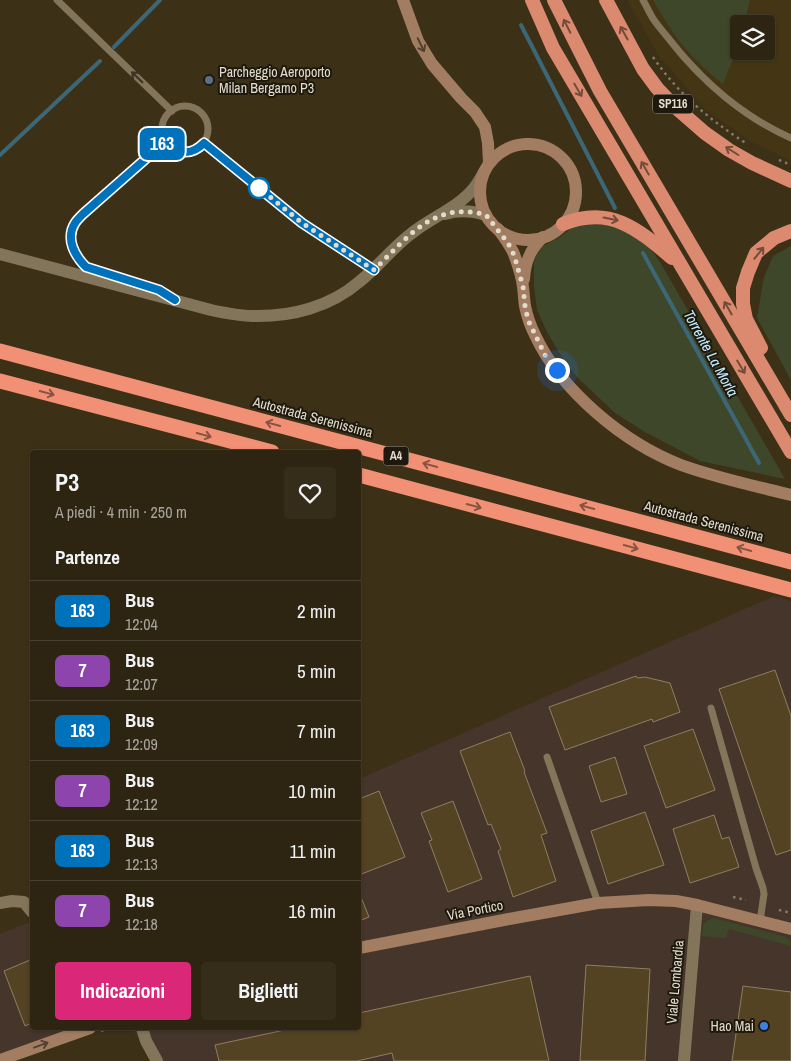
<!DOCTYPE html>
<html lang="it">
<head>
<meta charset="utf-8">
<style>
	body { margin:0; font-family:"Archivo Narrow",sans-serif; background:#352c1a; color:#f1f3f6; height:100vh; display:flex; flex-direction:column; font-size:19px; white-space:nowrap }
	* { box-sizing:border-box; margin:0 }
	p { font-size:16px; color:#a7a49f }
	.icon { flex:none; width:28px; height:28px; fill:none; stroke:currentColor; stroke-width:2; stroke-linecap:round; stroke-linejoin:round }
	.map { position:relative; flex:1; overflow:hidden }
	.panel { position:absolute; left:30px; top:450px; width:331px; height:580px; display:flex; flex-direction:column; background:#2d2411; border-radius:5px; box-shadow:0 1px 4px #0004,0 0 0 1px #484131 }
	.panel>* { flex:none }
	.badge { padding:0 10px; border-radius:8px; font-size:18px; line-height:32px }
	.controls { position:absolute; left:730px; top:15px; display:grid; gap:10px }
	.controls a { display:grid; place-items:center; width:45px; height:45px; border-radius:5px; background:#2d2411; box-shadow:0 1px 4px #0004,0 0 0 1px #484131; font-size:25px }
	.you { position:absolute; width:25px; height:25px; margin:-12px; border:4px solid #fff; border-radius:50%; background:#1a73e8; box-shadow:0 0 0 8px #1a73e833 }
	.map>.badge { position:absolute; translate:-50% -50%; box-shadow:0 0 0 2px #fff }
	h2 { padding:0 25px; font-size:19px; line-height:45px }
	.round { display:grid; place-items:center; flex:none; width:52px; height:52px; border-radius:5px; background:#352c1a }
	.headline { display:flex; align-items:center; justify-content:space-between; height:85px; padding:0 25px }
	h1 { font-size:24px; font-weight:700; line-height:38px }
	.action { display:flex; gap:10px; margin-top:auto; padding:10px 25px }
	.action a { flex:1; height:58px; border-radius:5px; background:#db2777; color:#fff; font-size:20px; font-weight:700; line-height:58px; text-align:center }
	.action a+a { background:#352c1a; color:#f1f3f6 }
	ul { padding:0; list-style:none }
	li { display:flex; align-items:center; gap:15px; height:60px; padding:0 25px; border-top:1px solid #484131 }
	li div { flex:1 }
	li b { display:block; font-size:19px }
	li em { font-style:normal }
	li .badge { min-width:55px; font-weight:700; text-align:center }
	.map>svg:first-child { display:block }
	.commercial { fill:#46352a }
	.built { fill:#443515; fill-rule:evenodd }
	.green { fill:#3f472a }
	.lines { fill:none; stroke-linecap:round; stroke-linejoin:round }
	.stream { stroke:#3c6777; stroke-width:4 }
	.building { fill:#544322; stroke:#8d7f64 }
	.path { stroke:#847b66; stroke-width:2.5; stroke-dasharray:2.5 4; stroke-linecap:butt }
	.service { stroke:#82755a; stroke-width:7 }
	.minor { stroke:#82755a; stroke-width:12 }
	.tertiary { stroke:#82755a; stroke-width:12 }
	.secondary { stroke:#a37d62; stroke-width:12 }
	.trunk { stroke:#db8a70; stroke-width:14 }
	.motorway { stroke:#f19075; stroke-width:15 }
	.oneway { stroke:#734c3a }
	.oneway2 { stroke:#534130 }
	.oneway3 { stroke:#3c3525 }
	.oneway4 { stroke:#885442 }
	.line-casing { stroke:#fff; stroke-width:11 }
	.line { stroke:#0072bc; stroke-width:8 }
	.walk { stroke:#e3dccd; stroke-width:5; stroke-dasharray:0 9 }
	.service-dot { fill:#5c6f8a; stroke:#1e190e; stroke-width:2 }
	.stop-dot { fill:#fff; stroke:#0072bc; stroke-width:2.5 }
	.shop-dot { fill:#3f7fe0; stroke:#1e190e; stroke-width:2 }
	.labels { text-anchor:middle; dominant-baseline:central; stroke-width:4; stroke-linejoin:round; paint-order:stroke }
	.shield { fill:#1e190e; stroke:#a8a294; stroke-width:1 }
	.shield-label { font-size:12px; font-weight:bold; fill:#e3dccd }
	.poi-label { font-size:14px; fill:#e3dccd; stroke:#1e190e; text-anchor:start }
	.street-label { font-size:14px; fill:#e3dccd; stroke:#1e190e }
	.water-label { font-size:15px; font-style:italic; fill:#c0ebfc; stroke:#1e190e }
</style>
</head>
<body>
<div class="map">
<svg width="791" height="1061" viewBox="0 0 791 1061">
	<rect width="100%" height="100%" fill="#3c3017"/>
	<!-- commercial -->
	<g class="commercial">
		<path d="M774 596 791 601V1061H152L132 1028H359V779Z"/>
		<path d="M32 921V1028H73L0 1054V934Z"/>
	</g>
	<!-- built -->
	<path class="built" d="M627 0H791V161L752 142 706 110 659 56ZM739 24H766V51H739Z"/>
	<!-- green -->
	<g class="green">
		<path d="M653 0H750L744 24H739V44L723 84C715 77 707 71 699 63 680 46 666 22 653 0Z"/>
		<path d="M590 223 625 228 648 245 660 262 785 479 700 461 645 432 615 413 578 378 565 362 547 332 537 310 534 287V260L541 247 560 237 574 226Z"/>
		<path d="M791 246V380L757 318 764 277 773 256Z"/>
		<path d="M714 918 786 937 791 942V946L729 929 726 937 723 938 702 936C702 925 704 921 714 918Z"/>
	</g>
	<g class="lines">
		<!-- stream -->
		<g class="stream">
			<path d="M521 25 615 208"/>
			<path d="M114 47 160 0"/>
			<path d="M0 155 100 61"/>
			<path d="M643 253 759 463"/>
		</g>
	</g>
	<!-- building -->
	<g class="building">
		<path d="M775 670 791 716V850L776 855 719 689Z"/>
		<path d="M636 676 637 678 645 677 670 683 680 712 653 722 652 719 565 750 549 707Z"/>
		<path d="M693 729 715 790 666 808 644 746Z"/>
		<path d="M510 732 525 771 524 772 547 833 541 835 556 881 513 897 498 851 501 849 491 824 488 825 460 751Z"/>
		<path d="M615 757 627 794 601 802 589 766Z"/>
		<path d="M379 791 405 857 359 875V799Z"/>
		<path d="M453 801 482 879 448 892 429 841 432 840 421 813Z"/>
		<path d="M645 812 664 865 608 884 591 831Z"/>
		<path d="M714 815 722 839 729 837 739 867 690 883 673 829Z"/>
		<path d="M359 892 369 917 359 921Z"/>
		<path d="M30 960 32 966V1023L25 1026 4 971Z"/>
		<path d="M586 965 650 969 645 1061H580Z"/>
		<path d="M530 976 549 1061H394L392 1053 357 1061H219L215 1045 294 1028H359V1013Z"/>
		<path d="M743 986 791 992V1061H732Z"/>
	</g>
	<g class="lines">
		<!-- path -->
		<g class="path">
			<path d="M653 57C679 95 709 119 747 144"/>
			<path d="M779 160 791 165"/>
			<path d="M733 897 746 900"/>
			<path d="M779 910 791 913"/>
			<path d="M101 1031 109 1028"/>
		</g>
		<!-- service -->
		<g class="service">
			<path d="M57 0 172 111"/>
			<path d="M643 0C647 7 650 14 654 20 659 27 664 33 669 39 701 80 743 117 791 138"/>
			<circle cx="185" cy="129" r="23"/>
			<path d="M165 140 83 214C80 217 77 220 75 223 65 239 74 256 86 267L159 290 166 294"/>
			<path d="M204 143 302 223 374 270"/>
			<path d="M711 708 756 868 763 888 764 894 760 921"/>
			<path d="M547 757 598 903"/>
		</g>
		<!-- minor -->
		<g class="minor">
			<path d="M0 903 12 901 24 902 32 912"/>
			<path d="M142 1028 146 1041 157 1061"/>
			<path d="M684 1061 697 905"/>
		</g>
		<!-- tertiary -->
		<g class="tertiary">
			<path d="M445 214C458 210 473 211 486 215"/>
			<path d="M0 254 211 310C225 313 239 316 253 316 291 317 330 307 359 282 378 267 393 247 412 233 432 217 458 208 474 188 478 183 481 177 484 172"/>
		</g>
		<!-- secondary -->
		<g class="secondary">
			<path d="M403 0 418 41 432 64 461 98 475 112 485 127 488 143 489 163"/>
			<circle cx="528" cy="192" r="48"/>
			<path d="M498 229C504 237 510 245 514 254 518 265 522 276 523 287 524 294 524 300 525 306 527 316 530 325 535 335 561 391 624 443 681 465 717 478 755 486 791 495"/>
			<path d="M524 279C525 262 530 249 543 237"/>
			<path d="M359 948 509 919 598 903 649 900 676 901 697 905 791 929"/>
			<path d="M0 1060 90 1028"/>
		</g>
		<!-- trunk -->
		<g class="trunk">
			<path d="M532 0 553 48 791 452"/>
			<path d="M554 0 600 91 791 415"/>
			<path d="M606 0 643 69 657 88 674 106 705 133 729 150 752 163 791 181"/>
			<path d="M563 224C610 205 638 229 672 258"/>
			<path d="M761 348 746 319 743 304V288L748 272 756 253 774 238 791 231"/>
		</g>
		<!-- motorway -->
		<g class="motorway">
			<path d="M0 351 791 562"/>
			<path d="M0 381 272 452"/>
			<path d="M359 475 791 590"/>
		</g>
	</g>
	<!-- one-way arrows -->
	<defs><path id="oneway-shaft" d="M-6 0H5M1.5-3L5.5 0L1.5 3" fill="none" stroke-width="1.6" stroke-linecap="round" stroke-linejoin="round" transform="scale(1.25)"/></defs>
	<g class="oneway">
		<use href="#oneway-shaft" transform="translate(567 26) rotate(-117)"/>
		<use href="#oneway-shaft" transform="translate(624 33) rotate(-119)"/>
		<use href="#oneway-shaft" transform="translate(578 90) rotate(60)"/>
		<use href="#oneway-shaft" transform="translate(732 151) rotate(-148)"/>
		<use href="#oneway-shaft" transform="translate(645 168) rotate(-120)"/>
		<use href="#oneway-shaft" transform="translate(611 219) rotate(11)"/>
		<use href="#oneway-shaft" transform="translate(759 253) rotate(-51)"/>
		<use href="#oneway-shaft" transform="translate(728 308) rotate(-120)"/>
		<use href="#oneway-shaft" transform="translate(741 367) rotate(59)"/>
	</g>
	<g class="oneway2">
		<use href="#oneway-shaft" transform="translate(421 45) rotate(64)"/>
		<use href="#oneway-shaft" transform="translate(41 1045) rotate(-20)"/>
	</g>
	<use class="oneway3" href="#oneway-shaft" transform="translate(137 77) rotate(-136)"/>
	<g class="oneway4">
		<use href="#oneway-shaft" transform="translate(47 393) rotate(15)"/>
		<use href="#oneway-shaft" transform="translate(273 424) rotate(-165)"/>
		<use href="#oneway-shaft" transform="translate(204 435) rotate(15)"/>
		<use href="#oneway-shaft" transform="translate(430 465) rotate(-165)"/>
		<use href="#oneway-shaft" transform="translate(474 506) rotate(15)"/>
		<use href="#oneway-shaft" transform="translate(587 507) rotate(-165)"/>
		<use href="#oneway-shaft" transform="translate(631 547) rotate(15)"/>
		<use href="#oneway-shaft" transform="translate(744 549) rotate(-165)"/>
	</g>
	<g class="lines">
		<defs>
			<path id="line" d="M175 300 159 290 86 267C75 256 65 239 75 223 77 220 80 217 83 214L150 155 166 140C177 155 191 156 204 143L302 223 374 270"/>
		</defs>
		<!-- line casing -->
		<use href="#line" class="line-casing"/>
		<!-- line -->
		<use href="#line" class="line"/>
		<!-- walk -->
		<path class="walk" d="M259 188 258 187 302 223 374 270C407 238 434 200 486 215L508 243 514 255 523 286 525 306 528 320 547 359 557 370"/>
	</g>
	<!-- markers -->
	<circle class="service-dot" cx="209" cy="80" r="5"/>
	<circle class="stop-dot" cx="259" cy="188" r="10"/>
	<circle class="shop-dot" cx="764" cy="1026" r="5"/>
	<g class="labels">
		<!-- shield labels -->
		<g class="shield">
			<rect x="653" y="94.5" width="40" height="19" rx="4"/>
			<rect x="383.5" y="446.5" width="25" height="19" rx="4"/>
		</g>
		<g class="shield-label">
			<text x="673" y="104">SP116</text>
			<text x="396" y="456">A4</text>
		</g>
		<!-- poi labels -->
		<g class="poi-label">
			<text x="219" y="72">Parcheggio Aeroporto<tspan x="219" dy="16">Milan Bergamo P3</tspan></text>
			<text x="754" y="1026" text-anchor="end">Hao Mai</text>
		</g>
		<!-- street labels -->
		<g class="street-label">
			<text transform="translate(313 417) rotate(15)">Autostrada Serenissima</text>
			<text transform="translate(704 521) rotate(15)">Autostrada Serenissima</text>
			<text transform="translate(475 910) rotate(-11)">Via Portico</text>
			<text transform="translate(675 982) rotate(-85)">Viale Lombardia</text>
		</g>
		<!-- water labels -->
		<g class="water-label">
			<text transform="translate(711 353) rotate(61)">Torrente La Morla</text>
		</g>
	</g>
</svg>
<div class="controls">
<a><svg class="icon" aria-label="layers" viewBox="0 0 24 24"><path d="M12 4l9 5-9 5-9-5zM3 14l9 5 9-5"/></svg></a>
</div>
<div class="you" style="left:557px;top:370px"></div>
<b class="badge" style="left:162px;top:144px;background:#0072bc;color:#fff">163</b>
<section class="panel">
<div class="headline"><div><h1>P3</h1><p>A piedi · 4 min · 250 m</p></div><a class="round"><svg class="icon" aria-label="heart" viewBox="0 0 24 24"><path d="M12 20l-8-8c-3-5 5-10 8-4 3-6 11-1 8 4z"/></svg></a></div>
<h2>Partenze</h2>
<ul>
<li><span class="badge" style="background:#0072bc;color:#fff">163</span><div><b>Bus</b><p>12:04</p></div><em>2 min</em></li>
<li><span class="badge" style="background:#8e44ad;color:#fff">7</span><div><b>Bus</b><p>12:07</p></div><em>5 min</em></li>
<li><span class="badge" style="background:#0072bc;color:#fff">163</span><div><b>Bus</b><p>12:09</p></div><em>7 min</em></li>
<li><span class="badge" style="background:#8e44ad;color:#fff">7</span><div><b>Bus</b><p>12:12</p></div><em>10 min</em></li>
<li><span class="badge" style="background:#0072bc;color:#fff">163</span><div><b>Bus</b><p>12:13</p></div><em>11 min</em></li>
<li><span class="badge" style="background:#8e44ad;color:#fff">7</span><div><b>Bus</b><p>12:18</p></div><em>16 min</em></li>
</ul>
<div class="action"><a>Indicazioni</a><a>Biglietti</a></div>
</section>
</div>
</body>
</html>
